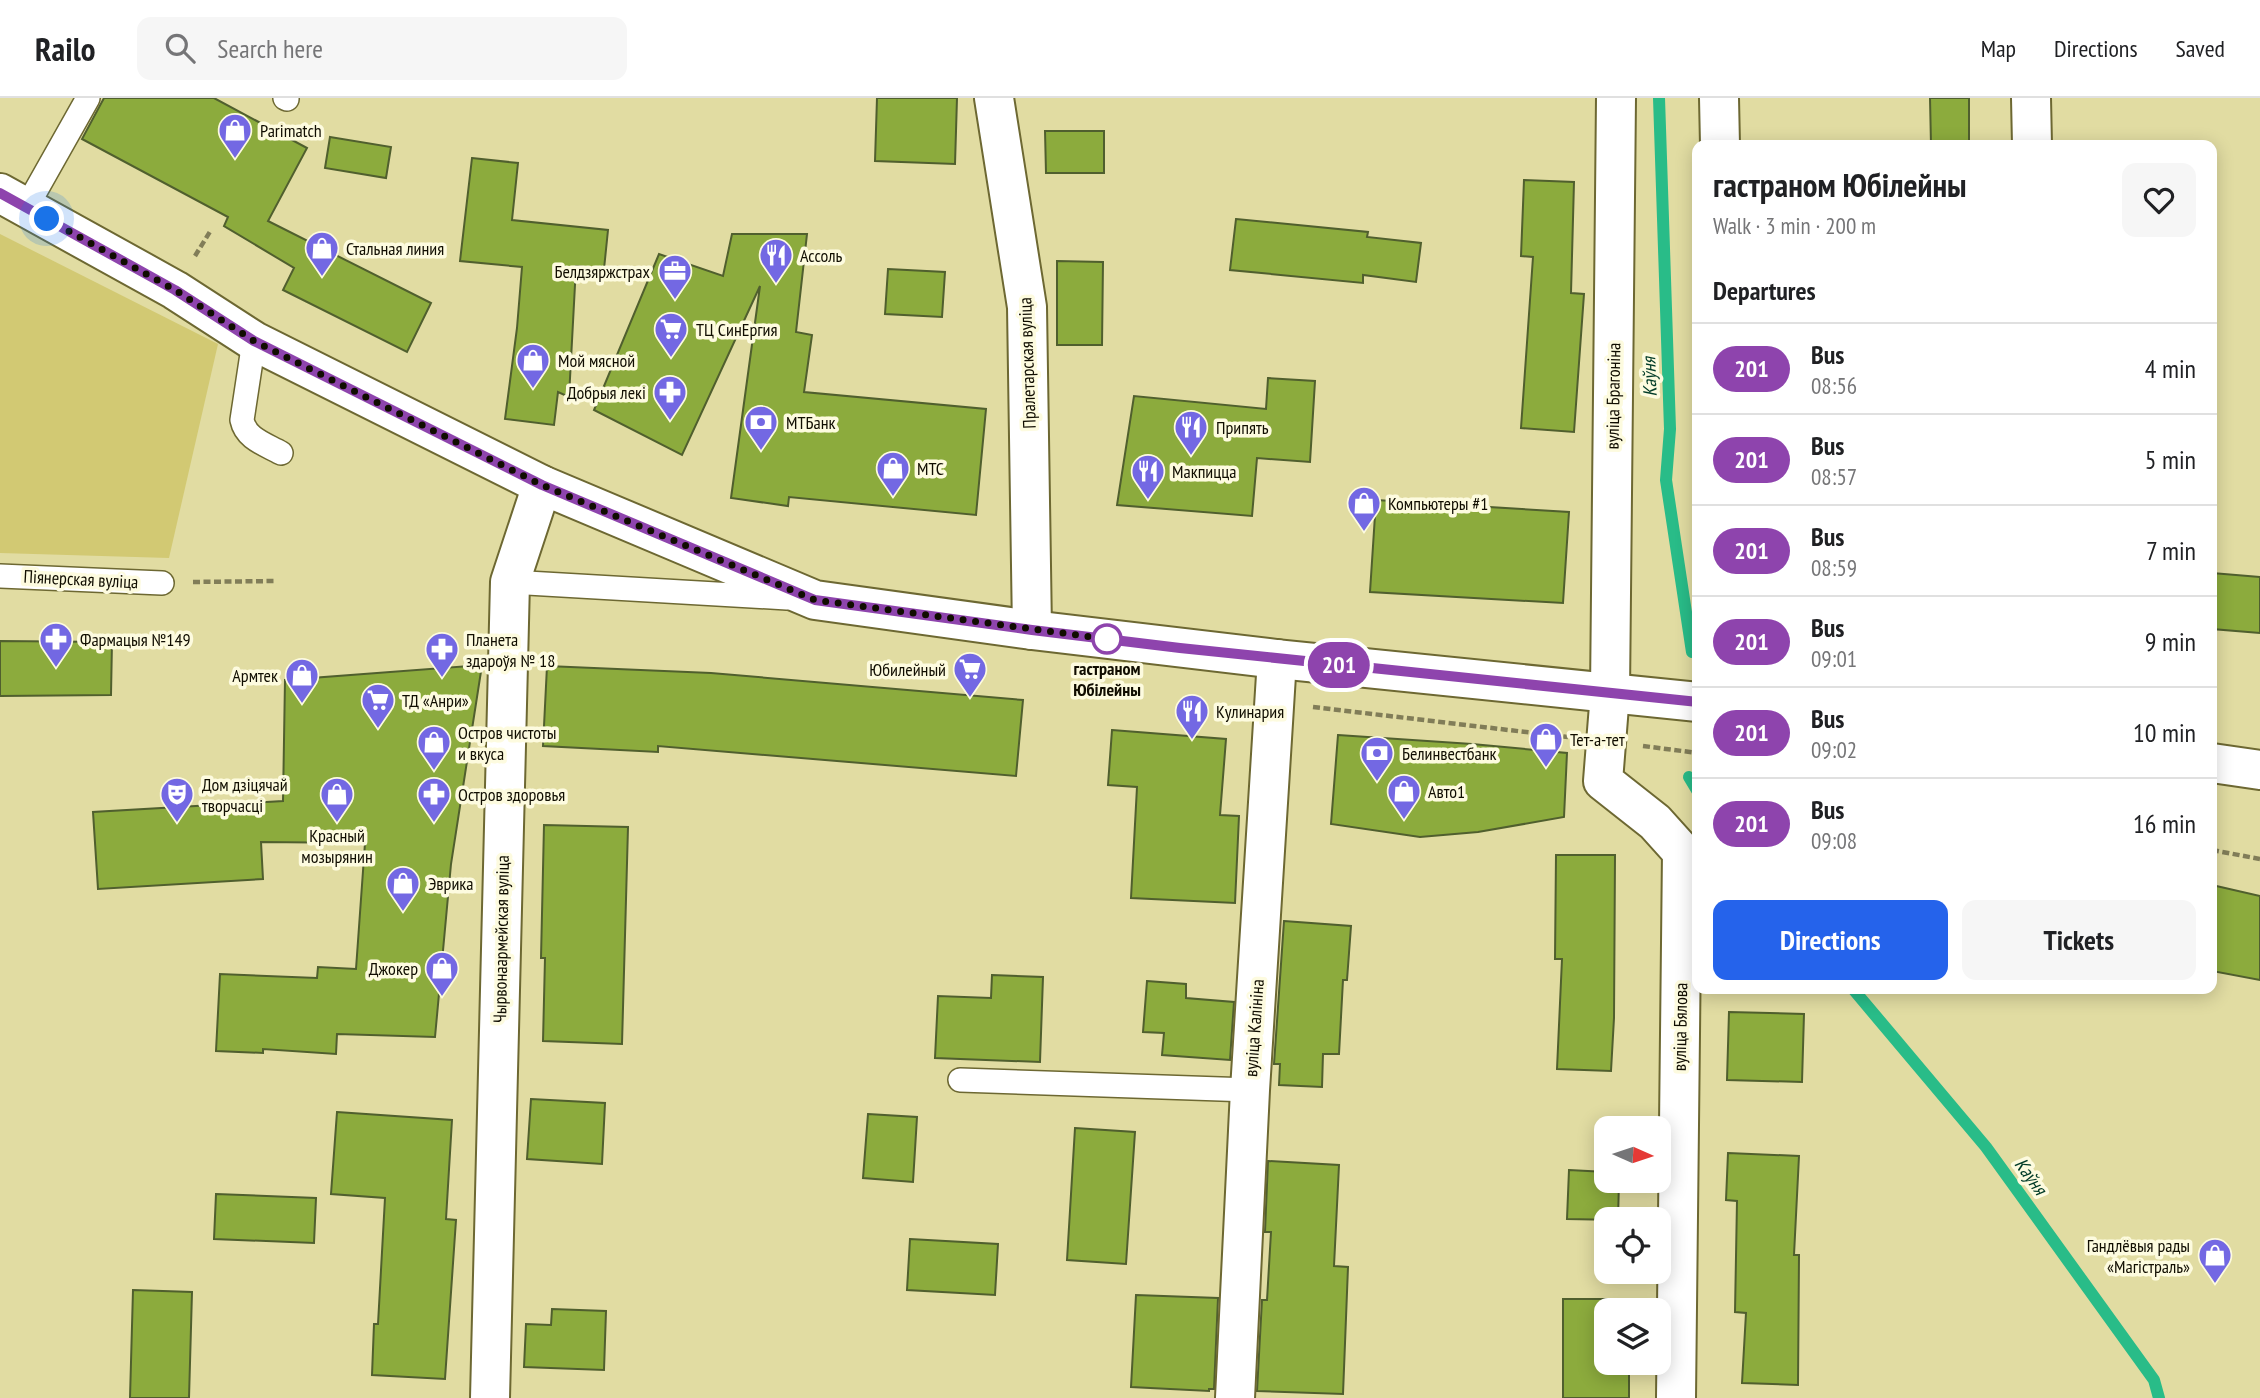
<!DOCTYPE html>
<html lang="en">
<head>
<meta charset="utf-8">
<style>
	body { margin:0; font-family:"PT Sans Narrow",sans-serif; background:#f6f6f6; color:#202124; height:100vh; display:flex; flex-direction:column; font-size:26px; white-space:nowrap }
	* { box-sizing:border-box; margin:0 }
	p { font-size:23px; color:#757577 }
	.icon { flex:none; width:38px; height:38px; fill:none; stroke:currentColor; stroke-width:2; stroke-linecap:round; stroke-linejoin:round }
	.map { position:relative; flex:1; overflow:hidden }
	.side { position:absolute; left:1692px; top:42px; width:525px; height:854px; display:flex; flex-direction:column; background:#fff; border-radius:14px; box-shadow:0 4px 18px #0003 }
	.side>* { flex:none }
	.badge { padding:0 14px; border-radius:23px; font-size:24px; line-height:46px }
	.needle { width:46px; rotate:93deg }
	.tools { position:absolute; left:1594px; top:1018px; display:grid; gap:14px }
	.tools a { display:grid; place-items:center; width:77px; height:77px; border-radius:14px; background:#fff; box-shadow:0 4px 18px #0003; font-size:35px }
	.you { position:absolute; width:35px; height:35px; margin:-18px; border:5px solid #fff; border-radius:50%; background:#1a73e8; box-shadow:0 0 0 10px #1a73e833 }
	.map>.badge { position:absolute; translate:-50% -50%; box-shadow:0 0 0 4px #fff }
	h2 { padding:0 21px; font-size:26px; line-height:63px }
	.round { display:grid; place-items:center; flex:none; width:74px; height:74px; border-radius:14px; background:#f6f6f6 }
	.summary { display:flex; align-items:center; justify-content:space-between; height:119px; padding:0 21px }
	h1 { font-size:33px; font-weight:700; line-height:52px }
	.cta { display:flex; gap:14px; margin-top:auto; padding:14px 21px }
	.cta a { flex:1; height:80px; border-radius:14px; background:#2563eb; color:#fff; font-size:28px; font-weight:700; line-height:80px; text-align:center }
	.cta a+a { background:#f6f6f6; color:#202124 }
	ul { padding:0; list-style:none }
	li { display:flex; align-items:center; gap:21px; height:91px; padding:0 21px; border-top:2px solid #e0e0e0 }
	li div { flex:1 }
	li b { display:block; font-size:26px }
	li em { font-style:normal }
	li .badge { min-width:77px; font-weight:700; text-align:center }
	header { display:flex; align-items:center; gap:42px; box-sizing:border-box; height:98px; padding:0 35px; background:#fff; border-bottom:2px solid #e0e0e0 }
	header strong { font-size:33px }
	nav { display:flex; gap:38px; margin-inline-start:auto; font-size:24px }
	.search { width:490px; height:63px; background:#f6f6f6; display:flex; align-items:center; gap:18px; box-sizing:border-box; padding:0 24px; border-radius:14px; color:#757577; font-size:26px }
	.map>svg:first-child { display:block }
	.green { fill:#d2c973 }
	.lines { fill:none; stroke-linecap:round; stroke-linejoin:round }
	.stream { stroke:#29bc88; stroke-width:12 }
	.building { fill:#8cab3d; stroke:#505f2e; stroke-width:2 }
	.lane-casing { stroke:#6d6832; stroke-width:26 }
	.street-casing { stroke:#6d6832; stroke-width:42 }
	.secondary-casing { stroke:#6d6832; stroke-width:42 }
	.path { stroke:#817d58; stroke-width:4.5; stroke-dasharray:7 3.5; stroke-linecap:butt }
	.lane { stroke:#fff; stroke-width:23 }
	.street { stroke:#fff; stroke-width:38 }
	.secondary { stroke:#fff; stroke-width:38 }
	.line-casing { stroke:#fff; stroke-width:16 }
	.line { stroke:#8e44ad; stroke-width:10 }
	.walk { stroke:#100d00; stroke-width:7; stroke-dasharray:0 12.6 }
	.stop-dot { fill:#fff; stroke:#8e44ad; stroke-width:3.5 }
	.labels { text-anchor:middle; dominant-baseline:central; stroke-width:7; stroke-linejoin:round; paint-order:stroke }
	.poi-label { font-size:18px; fill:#100d00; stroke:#fdfbdf; text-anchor:start }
	.street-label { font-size:18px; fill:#100d00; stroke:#fdfbdf }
	.stop-label { font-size:18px; font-weight:bold; fill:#100d00; stroke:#fdfbdf }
	.water-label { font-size:19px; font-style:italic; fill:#003b27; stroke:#fdfbdf }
</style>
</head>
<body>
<header>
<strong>Railo</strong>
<div class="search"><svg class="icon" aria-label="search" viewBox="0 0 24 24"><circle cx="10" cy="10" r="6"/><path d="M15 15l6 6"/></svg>Search here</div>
<nav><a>Map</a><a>Directions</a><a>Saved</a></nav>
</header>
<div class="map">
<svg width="2260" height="1300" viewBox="0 0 2260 1300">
	<rect width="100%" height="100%" fill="#e1dca2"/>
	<!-- green -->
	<path class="green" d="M0 136 218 246 169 460 0 455Z"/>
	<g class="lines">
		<!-- stream -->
		<g class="stream">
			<path d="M1659 0 1670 331 1666 382 1692 554"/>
			<path d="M1689 679 1698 694"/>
			<path d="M1853 891 1986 1049 2154 1282 2159 1300"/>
		</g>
	</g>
	<!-- building -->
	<g class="building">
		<path d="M104 0H214L307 50 268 123 431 205 407 254 283 192 294 170 224 128 228 119 82 41Z"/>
		<path d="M877 0H957L955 66 875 63Z"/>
		<path d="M1930 0H1969V47H1931Z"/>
		<path d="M1045 33H1104V75H1046Z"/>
		<path d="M330 39 391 49 386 80 325 70Z"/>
		<path d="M472 60 518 65 512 122 608 132 604 171 576 168 569 299 558 294 554 327 505 321 517 230 522 169 460 163Z"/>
		<path d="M1524 82 1574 84 1571 195 1584 196 1574 334 1521 330 1533 159 1521 158Z"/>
		<path d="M1236 121 1368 134 1367 139 1421 145 1416 184 1363 177V185L1230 172Z"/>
		<path d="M732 136H807L796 234 812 237 804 294 986 311 976 417 789 399 788 408 731 400 760 188 682 357 594 312 659 156 723 178Z"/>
		<path d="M1057 163 1103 164 1102 247H1057Z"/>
		<path d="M888 171 945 174 942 219 885 216Z"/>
		<path d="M1268 280 1315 283 1310 364 1257 360 1252 418 1117 407 1134 298 1266 311Z"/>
		<path d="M1376 402 1569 414 1563 505 1370 494Z"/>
		<path d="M2212 475 2260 479V535L2212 531Z"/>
		<path d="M0 543 112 544 111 597 0 598Z"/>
		<path d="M482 567 451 766 435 939 337 936 336 956 263 951V955L216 953 220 876 317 880 318 869 356 871 365 745 261 744 263 781 98 791 93 714 283 703 285 582Z"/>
		<path d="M547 568 711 575 1023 602 1016 678 658 648V654L543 648Z"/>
		<path d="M1112 632 1226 641 1220 717 1239 718 1235 805 1131 800 1137 689 1108 687Z"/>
		<path d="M1338 637 1472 646 1567 655 1564 719 1478 734 1420 739 1331 726Z"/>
		<path d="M544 727 628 729 622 946 543 943 545 860H541Z"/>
		<path d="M1556 757H1615L1614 920 1611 973 1557 971 1562 861H1555Z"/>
		<path d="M2212 787 2260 798V882L2212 873Z"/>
		<path d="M1284 823 1351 828 1347 882H1343L1339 956H1323L1322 989 1279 987 1280 966H1274Z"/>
		<path d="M992 877 1043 879 1040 964 935 960 938 898 991 900Z"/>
		<path d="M1147 883 1186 886V900L1234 904 1230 962 1162 957 1164 935 1143 934Z"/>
		<path d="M1729 914 1804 916 1802 984 1727 982Z"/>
		<path d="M531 1001 605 1005 602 1066 527 1061Z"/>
		<path d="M337 1014 452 1022 446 1121 456 1122 445 1281 372 1277 374 1226H378L385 1100 331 1096Z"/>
		<path d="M868 1016 917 1019 913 1084 863 1080Z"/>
		<path d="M1075 1030 1135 1034 1126 1166 1067 1162Z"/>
		<path d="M1728 1055 1799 1058 1794 1157H1799L1798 1287 1742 1285 1746 1215 1735 1214 1737 1103 1726 1102Z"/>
		<path d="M1268 1063 1339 1067 1334 1168 1348 1169 1343 1296 1257 1293 1262 1202H1267L1271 1134H1265Z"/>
		<path d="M1569 1072 1606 1074V1083H1619L1618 1122 1567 1121Z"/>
		<path d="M216 1096 316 1100 314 1145 214 1141Z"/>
		<path d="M910 1141 998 1146 995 1197 907 1192Z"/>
		<path d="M133 1192 192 1194 189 1300H130Z"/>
		<path d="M1136 1197 1218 1200 1214 1291H1209V1293L1131 1289Z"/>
		<path d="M1563 1201H1629V1213H1606V1265H1629V1300H1563Z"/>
		<path d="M552 1211 606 1213 604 1272 524 1269 526 1226 551 1227Z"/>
	</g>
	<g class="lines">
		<defs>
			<g id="lane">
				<path d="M285 0 287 1"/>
				<path d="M26 110 88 0"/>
				<path d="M254 243 242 322C246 341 265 346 281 355"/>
				<path d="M0 478 162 485"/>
				<path d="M510 484 787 500"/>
				<path d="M960 982 1250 992"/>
			</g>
			<g id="street">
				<path d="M994 0 1027 209 1032 532"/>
				<path d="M1719 0 1720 47"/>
				<path d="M2031 0 2032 47"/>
				<path d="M1610 595 1603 683 1655 724 1682 754 1676 1300"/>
				<path d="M490 1300 510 484 542 387"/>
				<path d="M1235 1300 1250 992 1277 561"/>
			</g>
			<g id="secondary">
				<path d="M0 95 175 192 254 243 542 387 815 502 1032 532 1277 561 1698 604"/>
				<path d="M1610 595 1616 0"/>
				<path d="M2212 665 2260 672"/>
			</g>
		</defs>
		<!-- lane casing -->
		<use href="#lane" class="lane-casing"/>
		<!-- street casing -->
		<use href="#street" class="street-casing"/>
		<!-- secondary casing -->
		<use href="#secondary" class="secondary-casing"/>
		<!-- path -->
		<g class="path">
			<path d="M195 158 211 132"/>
			<path d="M193 484 276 483"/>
			<path d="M1101 594 1103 578"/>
			<path d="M1313 609 1568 639"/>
			<path d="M1643 648 1698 655"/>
			<path d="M2212 752 2260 761"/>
		</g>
		<!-- lane -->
		<use href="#lane" class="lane"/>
		<!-- street -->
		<use href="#street" class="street"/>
		<!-- secondary -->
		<use href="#secondary" class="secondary"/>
	</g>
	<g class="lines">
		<defs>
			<path id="line" d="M0 95 175 192 254 243 542 387 815 502 1032 532 1180 550 1698 604"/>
		</defs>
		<!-- line casing -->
		<use href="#line" class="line-casing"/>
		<!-- line -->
		<use href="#line" class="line"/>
		<!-- walk -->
		<path class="walk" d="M47 121 175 192 254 243 542 387 815 502 1107 541"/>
	</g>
	<!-- icons -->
	<defs>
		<symbol id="shop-pin" viewBox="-11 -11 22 30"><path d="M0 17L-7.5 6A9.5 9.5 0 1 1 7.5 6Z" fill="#7368e3" stroke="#fdfbdf"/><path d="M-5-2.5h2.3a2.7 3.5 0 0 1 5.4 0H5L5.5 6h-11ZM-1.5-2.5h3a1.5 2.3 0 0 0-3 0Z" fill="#fff"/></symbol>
		<symbol id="restaurant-pin" viewBox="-11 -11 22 30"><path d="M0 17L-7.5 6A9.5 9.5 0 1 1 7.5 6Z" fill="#7368e3" stroke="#fdfbdf"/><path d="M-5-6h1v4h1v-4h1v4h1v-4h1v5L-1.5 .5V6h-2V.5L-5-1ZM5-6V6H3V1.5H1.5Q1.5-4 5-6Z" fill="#fff"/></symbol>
		<symbol id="office-pin" viewBox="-11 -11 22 30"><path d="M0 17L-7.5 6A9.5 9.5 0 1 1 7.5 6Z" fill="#7368e3" stroke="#fdfbdf"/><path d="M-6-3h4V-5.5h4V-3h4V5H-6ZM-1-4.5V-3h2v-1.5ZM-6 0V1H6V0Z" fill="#fff"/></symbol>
		<symbol id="supermarket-pin" viewBox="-11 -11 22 30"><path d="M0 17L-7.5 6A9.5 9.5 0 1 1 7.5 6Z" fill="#7368e3" stroke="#fdfbdf"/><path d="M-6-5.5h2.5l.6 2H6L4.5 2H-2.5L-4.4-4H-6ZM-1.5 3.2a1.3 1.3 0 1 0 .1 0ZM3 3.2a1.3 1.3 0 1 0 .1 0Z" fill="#fff"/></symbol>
		<symbol id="pharmacy-pin" viewBox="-11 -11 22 30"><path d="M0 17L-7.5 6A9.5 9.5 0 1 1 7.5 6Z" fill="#7368e3" stroke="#fdfbdf"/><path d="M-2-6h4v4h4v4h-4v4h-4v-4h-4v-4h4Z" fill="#fff"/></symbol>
		<symbol id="bank-pin" viewBox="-11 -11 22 30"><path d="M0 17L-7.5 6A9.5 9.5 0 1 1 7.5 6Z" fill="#7368e3" stroke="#fdfbdf"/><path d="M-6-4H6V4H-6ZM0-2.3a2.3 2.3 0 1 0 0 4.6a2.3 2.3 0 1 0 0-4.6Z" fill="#fff"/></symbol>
		<symbol id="theatre-pin" viewBox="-11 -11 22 30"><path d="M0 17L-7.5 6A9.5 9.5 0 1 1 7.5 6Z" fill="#7368e3" stroke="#fdfbdf"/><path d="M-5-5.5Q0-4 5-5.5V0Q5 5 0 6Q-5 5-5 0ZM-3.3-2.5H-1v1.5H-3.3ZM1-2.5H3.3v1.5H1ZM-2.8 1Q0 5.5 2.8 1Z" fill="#fff"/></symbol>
	</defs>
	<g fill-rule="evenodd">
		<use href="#shop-pin" x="216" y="13" width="38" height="52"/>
		<use href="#shop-pin" x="303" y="131" width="38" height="52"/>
		<use href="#restaurant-pin" x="757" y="138" width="38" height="52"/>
		<use href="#office-pin" x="656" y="154" width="38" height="52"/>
		<use href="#supermarket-pin" x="652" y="212" width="38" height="52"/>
		<use href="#shop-pin" x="514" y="243" width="38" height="52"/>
		<use href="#pharmacy-pin" x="651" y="275" width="38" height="52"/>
		<use href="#bank-pin" x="742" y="305" width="38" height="52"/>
		<use href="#restaurant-pin" x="1172" y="310" width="38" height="52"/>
		<use href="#shop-pin" x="874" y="351" width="38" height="52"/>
		<use href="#restaurant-pin" x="1129" y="354" width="38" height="52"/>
		<use href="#shop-pin" x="1345" y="386" width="38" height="52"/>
		<use href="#pharmacy-pin" x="37" y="522" width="38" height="52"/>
		<use href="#pharmacy-pin" x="423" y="532" width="38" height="52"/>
		<use href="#supermarket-pin" x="951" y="552" width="38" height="52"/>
		<use href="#shop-pin" x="283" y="558" width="38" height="52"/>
		<use href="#supermarket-pin" x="359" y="583" width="38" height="52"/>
		<use href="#restaurant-pin" x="1173" y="594" width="38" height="52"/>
		<use href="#shop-pin" x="1527" y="622" width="38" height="52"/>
		<use href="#shop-pin" x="415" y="625" width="38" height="52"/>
		<use href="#bank-pin" x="1358" y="636" width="38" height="52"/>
		<use href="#shop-pin" x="1385" y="674" width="38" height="52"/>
		<use href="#theatre-pin" x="158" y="677" width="38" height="52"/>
		<use href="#shop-pin" x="318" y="677" width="38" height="52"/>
		<use href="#pharmacy-pin" x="415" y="677" width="38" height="52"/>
		<use href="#shop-pin" x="384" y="766" width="38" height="52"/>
		<use href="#shop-pin" x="423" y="851" width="38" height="52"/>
		<use href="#shop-pin" x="2196" y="1138" width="38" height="52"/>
	</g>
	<!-- markers -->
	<circle class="stop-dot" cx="1107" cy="541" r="14"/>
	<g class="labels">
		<!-- poi labels -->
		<g class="poi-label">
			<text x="260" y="32">Parimatch</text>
			<text x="346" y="150">Стальная линия</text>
			<text x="800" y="157">Ассоль</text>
			<text x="650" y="173" text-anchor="end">Белдзяржстрах</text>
			<text x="696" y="231">ТЦ СинЕргия</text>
			<text x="558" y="262">Мой мясной</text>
			<text x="646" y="294" text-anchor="end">Добрыя лекі</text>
			<text x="786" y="324">МТБанк</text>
			<text x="1216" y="329">Припять</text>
			<text x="917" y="370">МТС</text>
			<text x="1172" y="373">Макпицца</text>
			<text x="1388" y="405">Компьютеры #1</text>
			<text x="80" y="541">Фармацыя №149</text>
			<text x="466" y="541">Планета<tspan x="466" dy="21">здароўя № 18</tspan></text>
			<text x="946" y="571" text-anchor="end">Юбилейный</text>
			<text x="278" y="577" text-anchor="end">Армтек</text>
			<text x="402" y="602">ТД «Анри»</text>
			<text x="1216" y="613">Кулинария</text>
			<text x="458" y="634">Остров чистоты<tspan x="458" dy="21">и вкуса</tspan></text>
			<text x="1570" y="641">Тет-а-тет</text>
			<text x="1402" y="655">Белинвестбанк</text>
			<text x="202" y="686">Дом дзіцячай<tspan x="202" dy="21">творчасці</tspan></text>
			<text x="1428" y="693">Авто1</text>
			<text x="458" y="696">Остров здоровья</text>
			<text x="337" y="737" text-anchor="middle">Красный<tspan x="337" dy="21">мозырянин</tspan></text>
			<text x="428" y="785">Эврика</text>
			<text x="418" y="870" text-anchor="end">Джокер</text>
			<text x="2190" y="1147" text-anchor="end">Гандлёвыя рады<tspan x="2190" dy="21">«Магістраль»</tspan></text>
		</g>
		<!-- street labels -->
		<g class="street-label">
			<text transform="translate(1027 265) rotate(-92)">Пралетарская вуліца</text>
			<text transform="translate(1613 298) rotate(-89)">вуліца Брагоніна</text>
			<text transform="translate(81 481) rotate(3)">Піянерская вуліца</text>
			<text transform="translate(501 841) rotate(-89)">Чырвонаармейская вуліца</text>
			<text transform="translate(1680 929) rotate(-89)">вуліца Бялова</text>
			<text transform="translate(1254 930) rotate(-86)">вуліца Калініна</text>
		</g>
		<!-- stop labels -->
		<g class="stop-label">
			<text x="1107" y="570">гастраном<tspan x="1107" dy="21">Юбілейны</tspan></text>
		</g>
		<!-- water labels -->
		<g class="water-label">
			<text transform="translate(1649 279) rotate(-92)">Каўня</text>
			<text transform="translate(2031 1078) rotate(54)">Каўня</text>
		</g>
	</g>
</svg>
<div class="tools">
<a><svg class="needle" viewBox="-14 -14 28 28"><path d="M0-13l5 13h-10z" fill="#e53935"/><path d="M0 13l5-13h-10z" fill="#757577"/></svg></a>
<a><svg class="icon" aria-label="locate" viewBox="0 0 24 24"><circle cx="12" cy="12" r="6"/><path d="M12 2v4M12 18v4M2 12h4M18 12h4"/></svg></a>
<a><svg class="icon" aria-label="layers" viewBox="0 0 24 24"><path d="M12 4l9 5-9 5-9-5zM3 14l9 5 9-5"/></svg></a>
</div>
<div class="you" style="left:47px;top:121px"></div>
<b class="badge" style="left:1339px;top:567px;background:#8e44ad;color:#fff">201</b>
<section class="side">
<div class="summary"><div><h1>гастраном Юбілейны</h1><p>Walk · 3 min · 200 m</p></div><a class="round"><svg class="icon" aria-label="heart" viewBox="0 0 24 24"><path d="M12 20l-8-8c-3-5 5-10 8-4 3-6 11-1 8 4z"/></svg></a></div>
<h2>Departures</h2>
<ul>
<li><span class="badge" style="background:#8e44ad;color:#fff">201</span><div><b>Bus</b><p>08:56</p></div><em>4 min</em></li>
<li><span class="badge" style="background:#8e44ad;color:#fff">201</span><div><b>Bus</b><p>08:57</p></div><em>5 min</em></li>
<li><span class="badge" style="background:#8e44ad;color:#fff">201</span><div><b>Bus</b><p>08:59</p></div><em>7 min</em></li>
<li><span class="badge" style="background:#8e44ad;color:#fff">201</span><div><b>Bus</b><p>09:01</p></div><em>9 min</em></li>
<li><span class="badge" style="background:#8e44ad;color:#fff">201</span><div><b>Bus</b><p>09:02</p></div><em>10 min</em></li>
<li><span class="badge" style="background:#8e44ad;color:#fff">201</span><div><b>Bus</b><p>09:08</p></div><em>16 min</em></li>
</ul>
<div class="cta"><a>Directions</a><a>Tickets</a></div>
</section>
</div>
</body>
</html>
